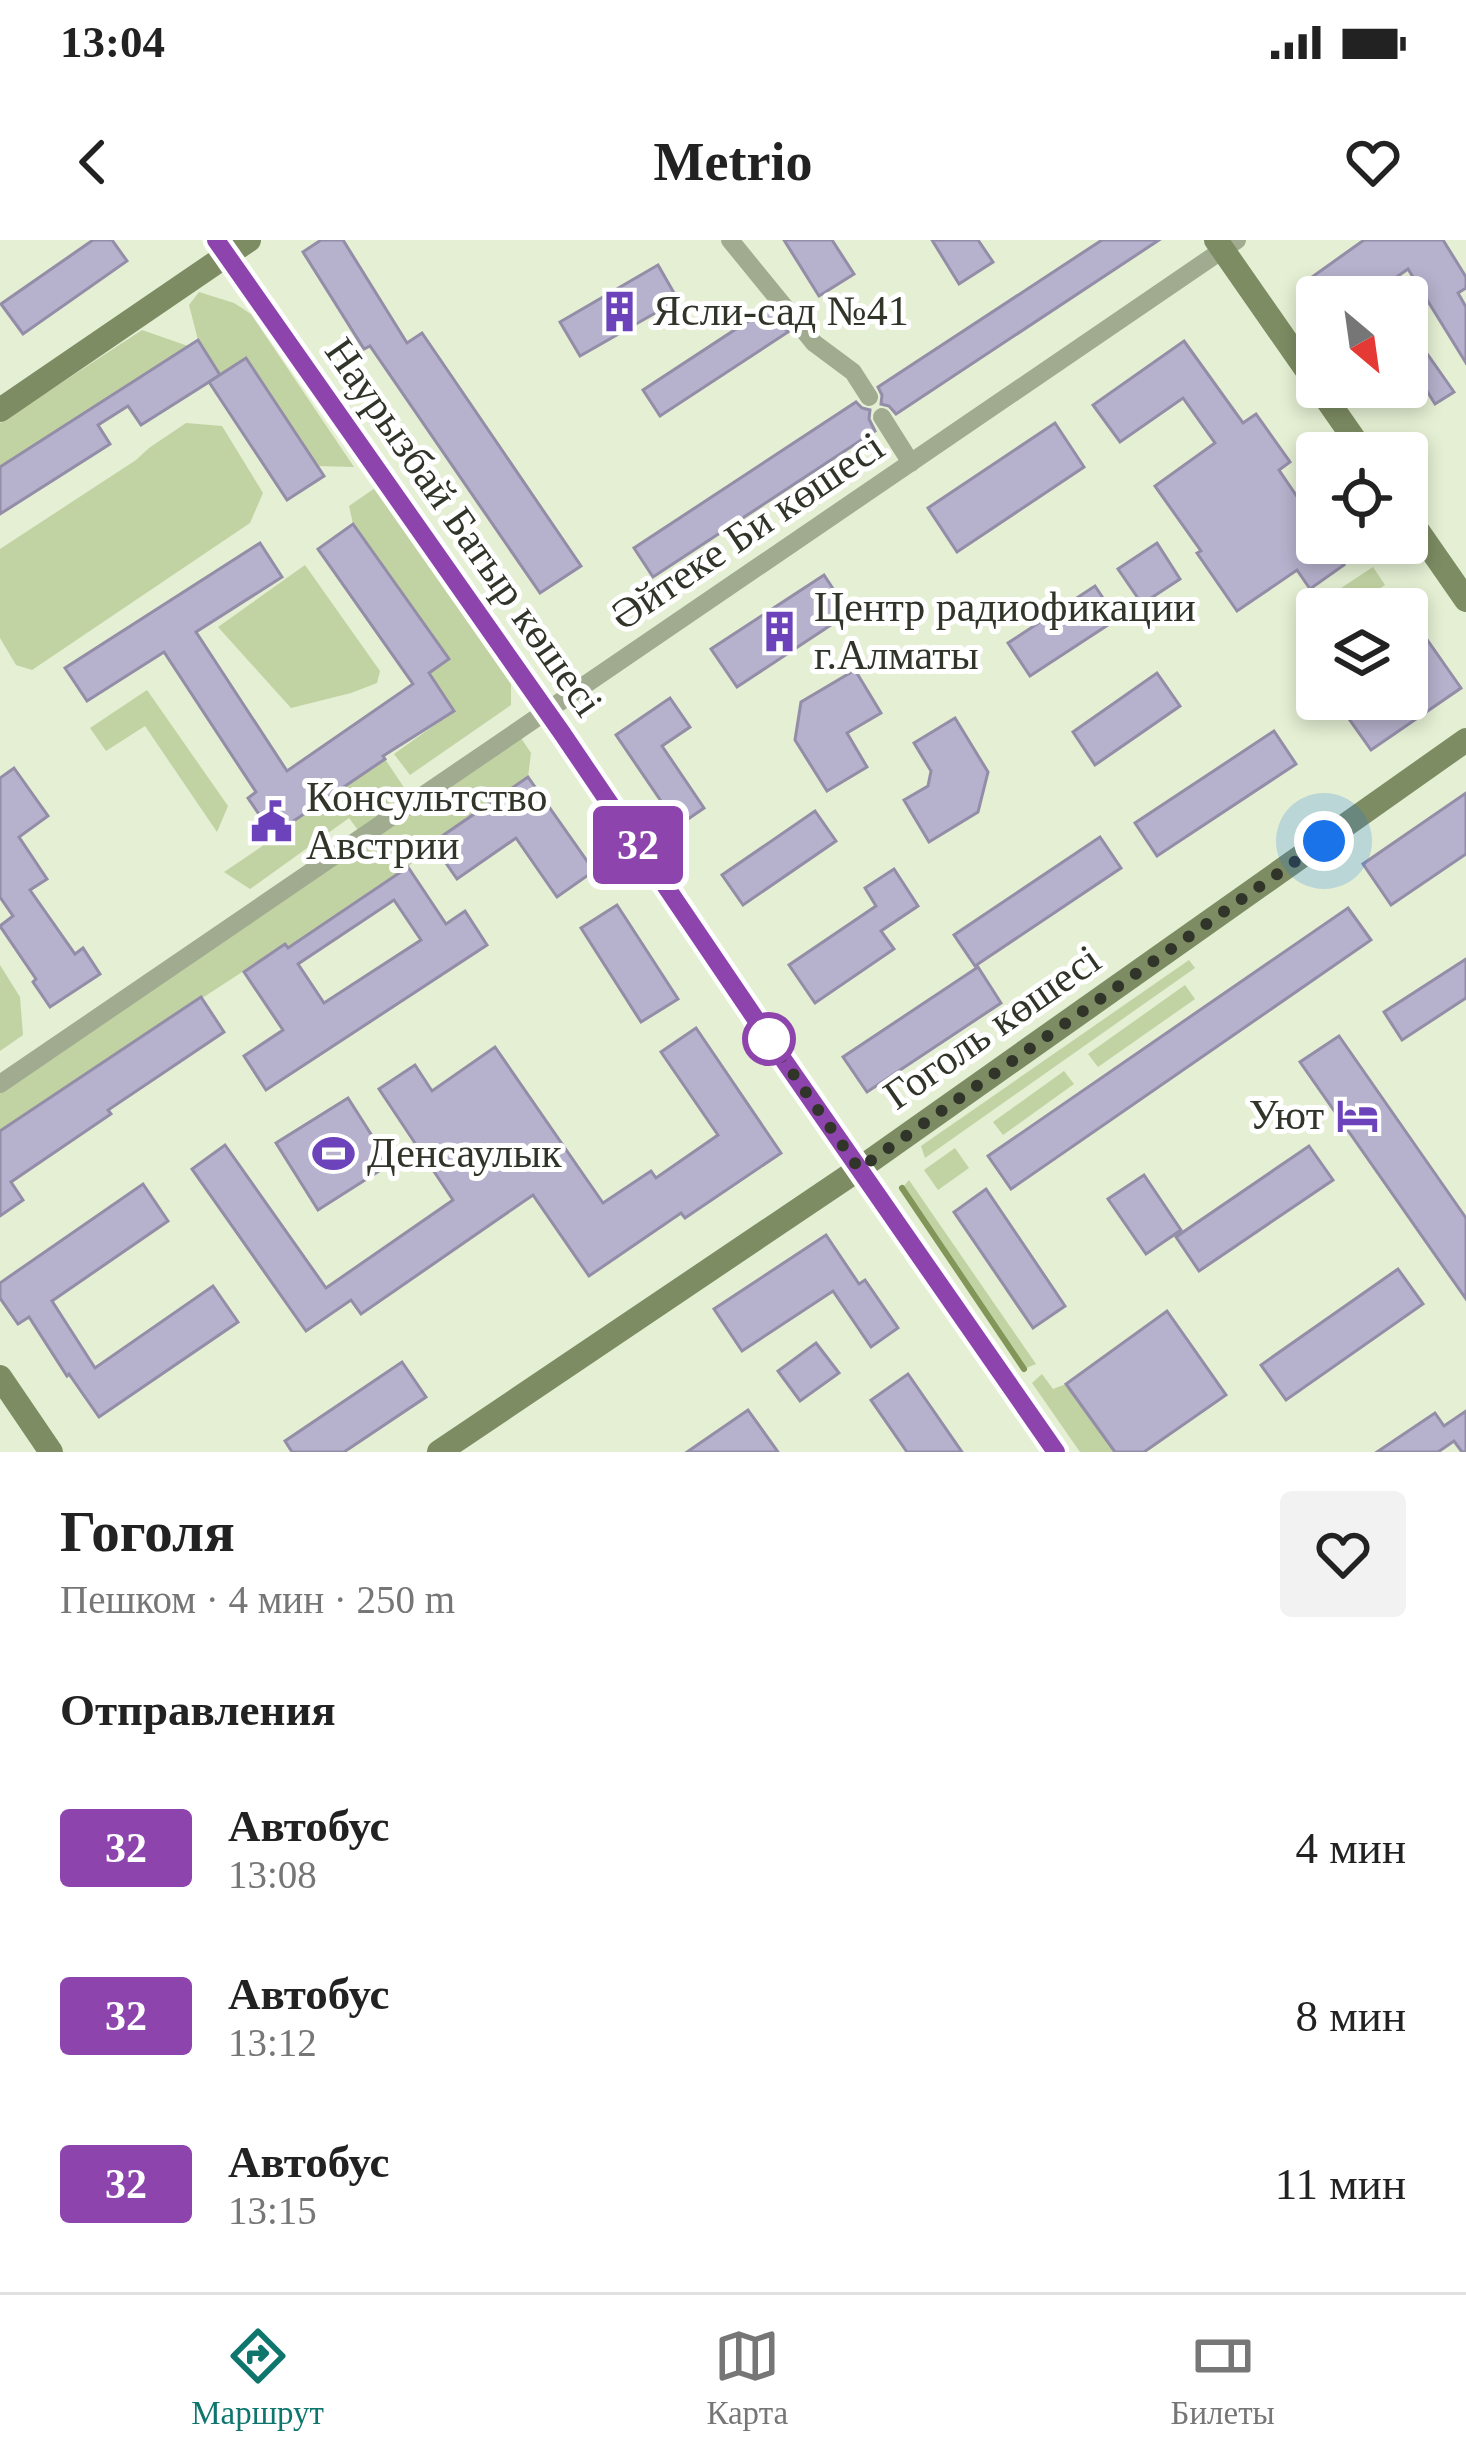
<!DOCTYPE html>
<html lang="ru">
<head>
<meta charset="utf-8">
<style>
	body { margin:0; font-family:"Times New Roman",serif; background:#f2f2f2; color:#222; height:100vh; display:flex; flex-direction:column; font-size:45px; white-space:nowrap }
	* { box-sizing:border-box; margin:0 }
	p { font-size:39px; color:#767676 }
	.icon { flex:none; width:66px; height:66px; fill:none; stroke:currentColor; stroke-width:2; stroke-linecap:round; stroke-linejoin:round }
	.map { position:relative; height:1212px; overflow:hidden }
	.drawer { display:flex; flex-direction:column; background:#fff; flex:1 }
	.drawer>* { flex:none }
	.badge { padding:0 24px; border-radius:9px; font-size:42px; line-height:78px }
	.needle { width:78px; rotate:151deg }
	.fabs { position:absolute; left:1296px; top:36px; display:grid; gap:24px }
	.fabs a { display:grid; place-items:center; width:132px; height:132px; border-radius:12px; background:#fff; box-shadow:0 6px 18px #0003; font-size:60px }
	.you { position:absolute; width:60px; height:60px; margin:-30px; border:9px solid #fff; border-radius:50%; background:#1a73e8; box-shadow:0 0 0 18px #1a73e833 }
	.map>.badge { position:absolute; translate:-50% -50%; box-shadow:0 0 0 6px #fff }
	h2 { padding:0 60px; font-size:45px; line-height:108px }
	.round { display:grid; place-items:center; flex:none; width:126px; height:126px; border-radius:12px; background:#f2f2f2 }
	.summary { display:flex; align-items:center; justify-content:space-between; height:204px; padding:0 60px }
	h1 { font-size:57px; font-weight:800; line-height:90px }
	ul { padding:0; list-style:none }
	li { display:flex; align-items:center; gap:36px; height:168px; padding:0 60px }
	li div { flex:1 }
	li b { display:block; font-size:45px }
	li em { font-style:normal }
	li .badge { min-width:132px; font-weight:700; text-align:center }
	.status { display:flex; justify-content:space-between; align-items:center; height:84px; padding:0 60px; background:#fff; direction:ltr }
	.status svg { height:33px; fill:currentColor }
	header { display:flex; justify-content:space-between; align-items:center; height:156px; padding:0 60px; background:#fff; font-size:54px; font-weight:800 }
	.tabs { display:flex; justify-content:space-around; align-items:center; height:168px; border-top:3px solid #e0e0e0; background:#fff; font-size:33px; color:#767676 }
	.tabs a { display:grid; justify-items:center; gap:6px }
	.tabs .current { color:#0f766e }
	.map>svg:first-child { display:block }
	.green { fill:#c2d3a3 }
	.lines { fill:none; stroke-linecap:round; stroke-linejoin:round }
	.stream { stroke:#819658; stroke-width:6 }
	.building { fill:#b6b1cc; stroke:#938da8; stroke-width:3; fill-rule:evenodd }
	.street { stroke:#a1ab90; stroke-width:18 }
	.secondary { stroke:#7d8c63; stroke-width:24 }
	.line-casing { stroke:#fff; stroke-width:27 }
	.line { stroke:#8e44ad; stroke-width:18 }
	.walk { stroke:#303429; stroke-width:12; stroke-dasharray:0 21.6 }
	.stop-dot { fill:#fff; stroke:#8e44ad; stroke-width:6 }
	.labels { text-anchor:middle; dominant-baseline:central; stroke-width:10; stroke-linejoin:round; paint-order:stroke }
	.poi-label { font-size:42px; fill:#303429; stroke:#fff; text-anchor:start }
	.street-label { font-size:42px; fill:#303429; stroke:#fff }
</style>
</head>
<body>
<div class="status"><b>13:04</b><svg viewBox="0 0 49 12"><path d="M0 12V9h3v3zM5 12V6h3v6zM10 12V3h3v9zM15 12V0h3v12zM26 1h20v11H26zM47 4h2v5h-2z"/></svg></div>
<header><svg class="icon" aria-label="back" viewBox="0 0 24 24"><path d="M15 5l-7 7 7 7"/></svg>Metrio<svg class="icon" aria-label="heart" viewBox="0 0 24 24"><path d="M12 20l-8-8c-3-5 5-10 8-4 3-6 11-1 8 4z"/></svg></header>
<div class="map">
<svg width="1466" height="1212" viewBox="0 0 1466 1212">
	<rect width="100%" height="100%" fill="#e4efd3"/>
	<!-- green -->
	<g class="green">
		<path d="M199 52 234 63 251 74 354 227 317 226 246 118 220 135 198 100 189 65Z"/>
		<path d="M142 90 188 106 0 227V183Z"/>
		<path d="M186 183 222 186 263 253 250 283 32 430 16 425 0 398V309L136 220 149 208Z"/>
		<path d="M375 248 511 444V465L410 535 394 514 454 471 425 436 449 419 353 284 349 266Z"/>
		<path d="M305 325 380 431 377 443 351 453 291 468 218 387Z"/>
		<path d="M1373 327 1385 345 1351 368 1338 350Z"/>
		<path d="M147 450 228 566 217 592 145 486 106 511 90 488Z"/>
		<path d="M517 492 531 513 528 537 432 603 408 627 288 708 285 704 0 890V844Z"/>
		<path d="M385 519 409 555 358 590 349 578 250 649 224 632 261 607 273 595Z"/>
		<path d="M1189 720 1195 728 925 918 921 906Z"/>
		<path d="M0 725 20 757 23 795 0 811Z"/>
		<path d="M1185 745 1195 759 1098 827 1088 814Z"/>
		<path d="M1064 831 1074 844 1003 895 993 882Z"/>
		<path d="M955 908 969 928 938 950 924 930Z"/>
		<path d="M909 940 1036 1124 1024 1129 902 948Z"/>
		<path d="M1042 1134 1053 1149 1066 1144 1115 1212H1080L1032 1143Z"/>
	</g>
	<g class="lines">
		<!-- stream -->
		<path class="stream" d="M902 948 1024 1129"/>
	</g>
	<!-- building -->
	<g class="building">
		<path d="M93 0H112L127 21 23 94 1 64Z"/>
		<path d="M321 0H343L407 103 422 93 581 326 540 353 370 106 364 109 303 12Z"/>
		<path d="M784 0H832L854 34 819 56Z"/>
		<path d="M932 0H978L993 22 959 44Z"/>
		<path d="M1102 0H1159L896 174 889 166 881 164 882 155 878 147Z"/>
		<path d="M1364 0H1443L1466 37V48L1458 53 1466 67V123L1408 29 1381 48 1388 57H1326L1312 37Z"/>
		<path d="M658 25 678 60 580 116 560 82Z"/>
		<path d="M768 68 788 92 660 176 643 150Z"/>
		<path d="M1407 85 1454 152 1435 164 1407 119Z"/>
		<path d="M198 100 220 135 141 185 128 166 98 185 110 204 0 274V227Z"/>
		<path d="M1184 101 1243 183 1256 174 1290 222 1279 230 1317 286V303H1329L1344 325 1310 349 1297 330 1237 371 1197 313 1201 311 1155 246 1215 203 1183 158 1120 202 1093 165Z"/>
		<path d="M246 118 324 236 287 260 209 142Z"/>
		<path d="M856 162 862 168 870 170 869 179 875 191 653 337 634 308Z"/>
		<path d="M1055 183 1084 227 957 312 928 268Z"/>
		<path d="M353 284 449 419 429 433 454 471 383 516 385 519 273 595 248 558 256 552 164 412 87 461 65 428 260 303 282 337 196 392 287 531 413 444 318 309Z"/>
		<path d="M1157 303 1180 339 1142 364 1118 329Z"/>
		<path d="M824 335 849 373 737 447 711 409Z"/>
		<path d="M1095 346 1117 379 1030 436 1008 403Z"/>
		<path d="M1407 371 1461 448 1371 510 1347 476 1371 459H1407Z"/>
		<path d="M855 430 881 473 847 493 867 527 827 551 795 500 801 462Z"/>
		<path d="M1157 433 1180 466 1095 525 1073 492Z"/>
		<path d="M670 458 690 487 662 506 704 568 678 586 616 495Z"/>
		<path d="M955 478 988 532 978 572 929 602 904 560 928 546 931 531 914 503Z"/>
		<path d="M1274 491 1296 524 1157 616 1135 583Z"/>
		<path d="M14 528 48 576 19 597 47 639 30 650 75 714 83 708 100 734 50 767 33 742 36 739 0 686 13 676 0 657V538Z"/>
		<path d="M528 537 594 631 557 657 516 598 457 639 432 603Z"/>
		<path d="M1466 553V614L1391 665 1363 624Z"/>
		<path d="M815 571 836 601 743 665 722 635Z"/>
		<path d="M1100 597 1121 628 975 726 954 695Z"/>
		<path d="M408 627 446 684 465 671 487 705 266 850 244 816 283 790 244 732 285 704 288 708ZM394 660 421 700 324 763 298 724Z"/>
		<path d="M894 629 918 666 881 691 894 709 815 763 789 725 876 666 865 648Z"/>
		<path d="M617 665 678 759 641 782 581 688Z"/>
		<path d="M1348 668 1371 700 1011 949 988 916Z"/>
		<path d="M1466 719V758L1402 800 1384 772Z"/>
		<path d="M978 727 1001 763 867 852 843 817Z"/>
		<path d="M201 757 224 792 108 870 111 874 11 942 23 960 0 976V891Z"/>
		<path d="M696 788 781 913 685 978 681 973 589 1036 533 955 361 1074 351 1060 306 1091 192 929 225 905 326 1048 453 960 379 849 415 825 432 851 495 807 603 963 651 931 656 938 718 895 661 812Z"/>
		<path d="M1339 796 1466 978V1059L1300 822Z"/>
		<path d="M348 858 390 924 318 970 276 903Z"/>
		<path d="M1309 906 1333 940 1199 1031 1176 997Z"/>
		<path d="M1144 935 1181 990 1146 1014 1108 959Z"/>
		<path d="M143 944 168 981 52 1061 95 1128 213 1046 238 1082 99 1177 69 1134 67 1136 29 1077 18 1084 0 1058V1043Z"/>
		<path d="M986 949 1065 1066 1033 1088 954 972Z"/>
		<path d="M826 995 859 1044 865 1040 898 1088 871 1107 833 1051 742 1111 714 1069Z"/>
		<path d="M1398 1029 1423 1064 1286 1160 1261 1125Z"/>
		<path d="M1167 1071 1226 1155 1144 1212H1115L1066 1144Z"/>
		<path d="M816 1103 839 1133 800 1161 778 1131Z"/>
		<path d="M402 1122 426 1157 344 1212H292L285 1201Z"/>
		<path d="M908 1134 962 1212H907L871 1160Z"/>
		<path d="M748 1170 778 1212H687Z"/>
		<path d="M1466 1171V1212H1462L1454 1201 1438 1212H1377L1435 1173 1444 1186Z"/>
	</g>
	<g class="lines">
		<!-- street -->
		<g class="street">
			<path d="M730 0 814 103 853 132 869 157"/>
			<path d="M882 177 911 223"/>
			<path d="M0 844 1237 0"/>
		</g>
		<!-- secondary -->
		<g class="secondary">
			<path d="M216 0 562 493 778 812 1056 1212"/>
			<path d="M1216 0 1317 145"/>
			<path d="M1318 147 1364 213"/>
			<path d="M0 170 249 0"/>
			<path d="M1407 275 1466 360"/>
			<path d="M0 1137 51 1212"/>
			<path d="M439 1212 859 929 1466 500"/>
		</g>
	</g>
	<g class="lines">
		<defs>
			<path id="line" d="M216 0 562 493 778 812 1056 1212"/>
		</defs>
		<!-- line casing -->
		<use href="#line" class="line-casing"/>
		<!-- line -->
		<use href="#line" class="line"/>
		<!-- walk -->
		<path class="walk" d="M769 799 859 929 1324 601"/>
	</g>
	<!-- icons -->
	<defs>
		<symbol id="building-bare" viewBox="-9 -9 18 18"><path d="M-4-6H4V6H1V3H-1V6H-4ZM-2.5-4.3h1.7v1.8h-1.7ZM.8-4.3h1.7v1.8H.8ZM-2.5-1h1.7V.8h-1.7ZM.8-1h1.7V.8H.8Z" fill="#6c43bb" stroke="#fff" stroke-width="2.5" paint-order="stroke"/></symbol>
		<symbol id="civic-bare" viewBox="-9 -9 18 18"><path d="M-.6-6.5H3V-4.5H.6V-3L4-1V1h2V6H-6V1h2V-1L-.6-3ZM-1.2 2.5V6h2.4V2.5Z" fill="#6c43bb" stroke="#fff" stroke-width="2.5" paint-order="stroke"/></symbol>
		<symbol id="hotel-bare" viewBox="-9 -9 18 18"><path d="M-6-4.5h1.5V1H6V5H4.5V3h-9V5H-6ZM-4 0a1.8 1.8 0 1 1 3.6 0ZM.5 0V-2.5h3Q6-2.5 6 0Z" fill="#6c43bb" stroke="#fff" stroke-width="2.5" paint-order="stroke"/></symbol>
		<symbol id="stadium-bare" viewBox="-9 -9 18 18"><path d="M0-5a6.5 5 0 1 0 0 10a6.5 5 0 1 0 0-10ZM-3.5-1.8h7v3.6h-7Z" fill="#6c43bb" stroke="#fff" stroke-width="2.5" paint-order="stroke"/></symbol>
	</defs>
	<g fill-rule="evenodd">
		<use href="#building-bare" x="590" y="42" width="59" height="59"/>
		<use href="#building-bare" x="750" y="362" width="59" height="59"/>
		<use href="#civic-bare" x="242" y="552" width="59" height="59"/>
		<use href="#hotel-bare" x="1328" y="846" width="59" height="59"/>
		<use href="#stadium-bare" x="304" y="884" width="59" height="59"/>
	</g>
	<!-- markers -->
	<circle class="stop-dot" cx="769" cy="799" r="24"/>
	<g class="labels">
		<!-- poi labels -->
		<g class="poi-label">
			<text x="653" y="71">Ясли-сад №41</text>
			<text x="814" y="367">Центр радиофикации<tspan x="814" dy="48">г.Алматы</tspan></text>
			<text x="306" y="557">Консультство<tspan x="306" dy="48">Австрии</tspan></text>
			<text x="1324" y="875" text-anchor="end">Уют</text>
			<text x="367" y="913">Денсаулык</text>
		</g>
		<!-- street labels -->
		<g class="street-label">
			<text transform="translate(464 287) rotate(55)">Наурызбай Батыр көшесі</text>
			<text transform="translate(747 291) rotate(-34)">Әйтеке Би көшесі</text>
			<text transform="translate(992 787) rotate(-35)">Гоголь көшесі</text>
		</g>
	</g>
</svg>
<div class="fabs">
<a><svg class="needle" viewBox="-14 -14 28 28"><path d="M0-13l5 13h-10z" fill="#e53935"/><path d="M0 13l5-13h-10z" fill="#767676"/></svg></a>
<a><svg class="icon" aria-label="locate" viewBox="0 0 24 24"><circle cx="12" cy="12" r="6"/><path d="M12 2v4M12 18v4M2 12h4M18 12h4"/></svg></a>
<a><svg class="icon" aria-label="layers" viewBox="0 0 24 24"><path d="M12 4l9 5-9 5-9-5zM3 14l9 5 9-5"/></svg></a>
</div>
<div class="you" style="left:1324px;top:601px"></div>
<b class="badge" style="left:638px;top:605px;background:#8e44ad;color:#fff">32</b>
</div>
<section class="drawer">
<div class="summary"><div><h1>Гоголя</h1><p>Пешком · 4 мин · 250 m</p></div><a class="round"><svg class="icon" aria-label="heart" viewBox="0 0 24 24"><path d="M12 20l-8-8c-3-5 5-10 8-4 3-6 11-1 8 4z"/></svg></a></div>
<h2>Отправления</h2>
<ul>
<li><span class="badge" style="background:#8e44ad;color:#fff">32</span><div><b>Автобус</b><p>13:08</p></div><em>4 мин</em></li>
<li><span class="badge" style="background:#8e44ad;color:#fff">32</span><div><b>Автобус</b><p>13:12</p></div><em>8 мин</em></li>
<li><span class="badge" style="background:#8e44ad;color:#fff">32</span><div><b>Автобус</b><p>13:15</p></div><em>11 мин</em></li>
</ul>
</section>
<nav class="tabs">
<a class="current"><svg class="icon" aria-label="directions" viewBox="0 0 24 24"><path d="M12 3l9 9-9 9-9-9zM9 14v-3h6M13 9l2 2-2 2"/></svg>Маршрут</a>
<a><svg class="icon" aria-label="map" viewBox="0 0 24 24"><path d="M3 6l6-2 6 2 6-2v14l-6 2-6-2-6 2zM9 4v14M15 6v14"/></svg>Карта</a>
<a><svg class="icon" aria-label="tickets" viewBox="0 0 24 24"><path d="M3 7h18v10H3zM15 7v10"/></svg>Билеты</a>
</nav>
</body>
</html>
